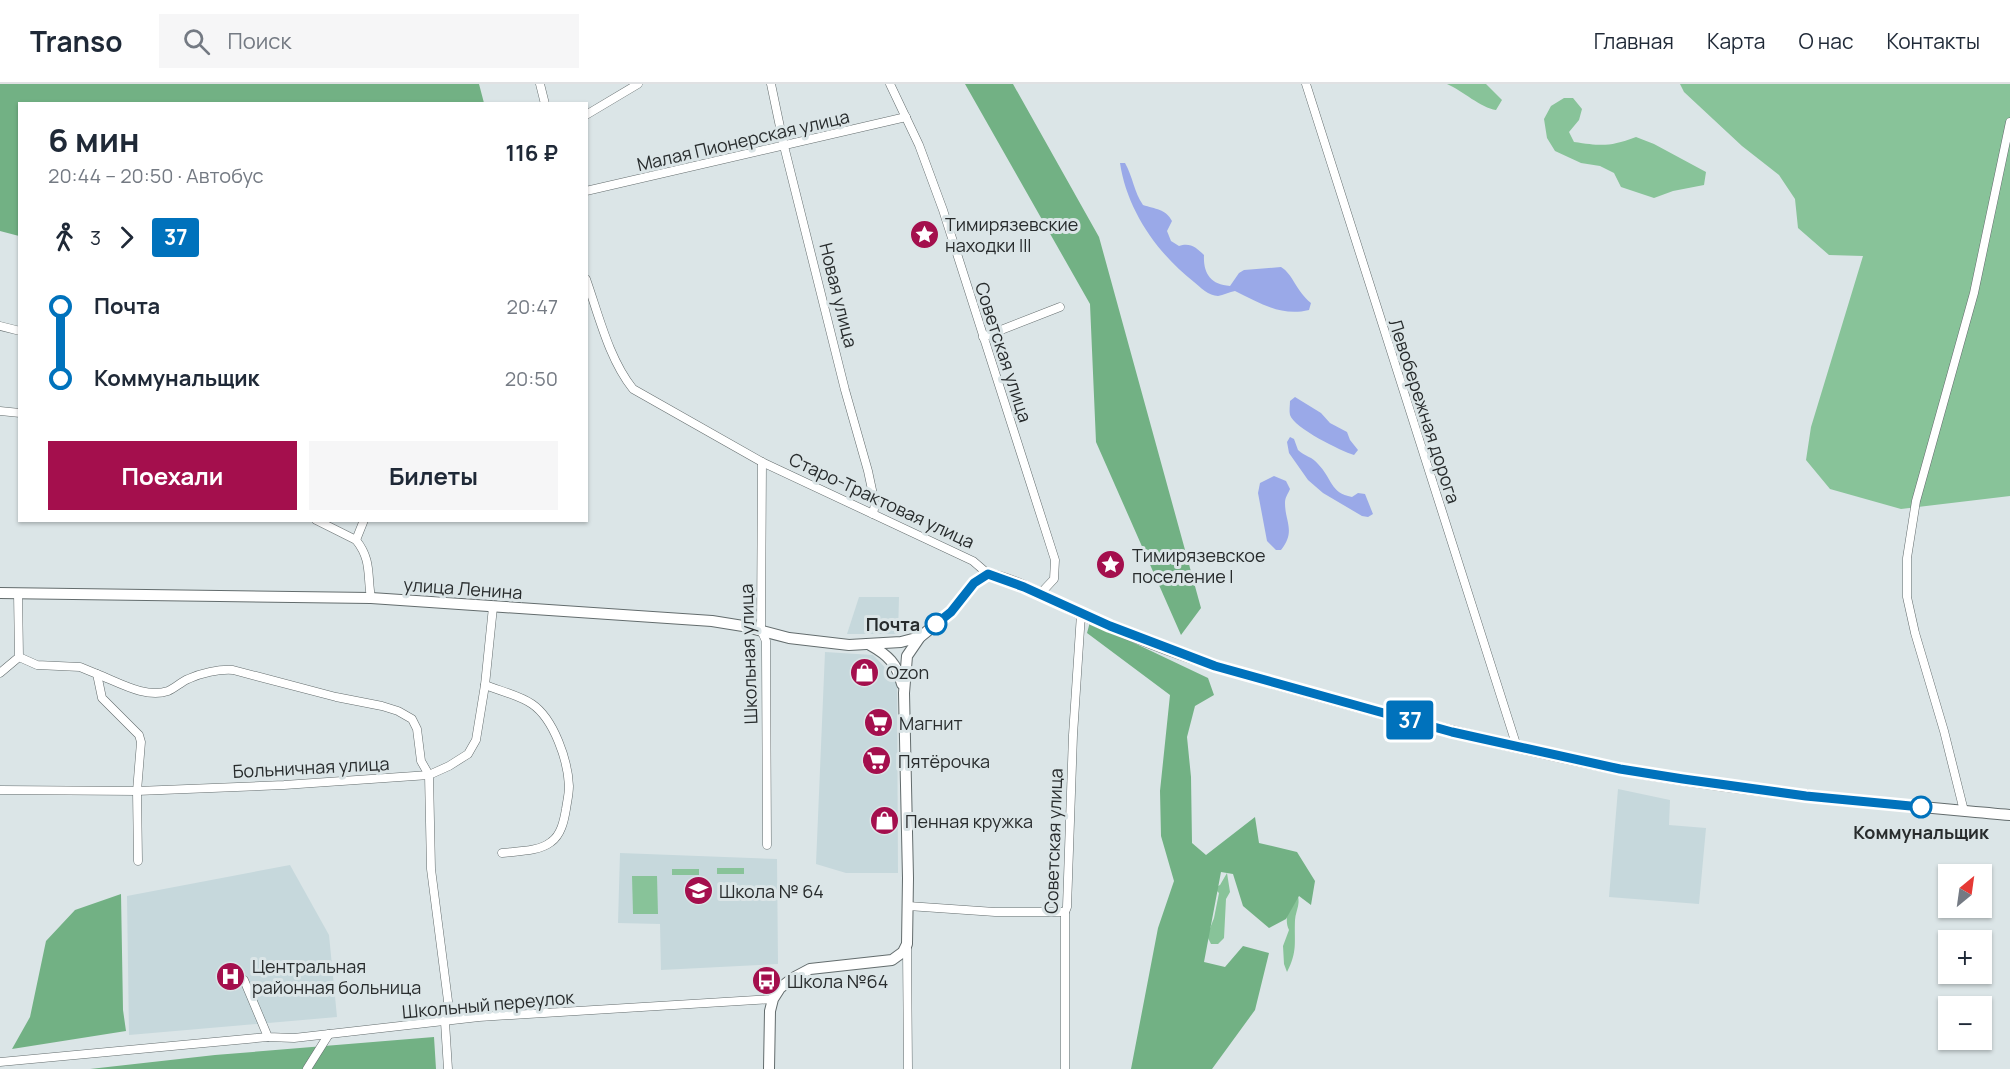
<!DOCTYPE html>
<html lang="ru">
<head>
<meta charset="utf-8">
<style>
	body { margin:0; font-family:Manrope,sans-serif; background:#f6f6f7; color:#1f2937; height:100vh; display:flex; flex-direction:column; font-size:22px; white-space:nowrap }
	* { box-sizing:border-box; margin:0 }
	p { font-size:20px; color:#747a83 }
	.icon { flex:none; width:33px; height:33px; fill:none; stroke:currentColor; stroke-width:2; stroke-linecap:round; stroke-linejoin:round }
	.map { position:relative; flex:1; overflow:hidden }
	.details { position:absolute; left:18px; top:18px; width:570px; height:420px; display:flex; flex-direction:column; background:#fff; border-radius:0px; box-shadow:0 2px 4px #0004 }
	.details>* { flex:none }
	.badge { padding:0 12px; border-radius:4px; font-size:21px; line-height:39px }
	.needle { width:39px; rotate:29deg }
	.fabs { position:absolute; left:1938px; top:780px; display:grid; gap:12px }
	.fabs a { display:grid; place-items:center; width:54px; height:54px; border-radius:0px; background:#fff; box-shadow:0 2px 4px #0004; font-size:30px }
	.map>.badge { position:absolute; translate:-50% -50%; box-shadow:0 0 0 3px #fff }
	.legs { display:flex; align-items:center; gap:9px; height:66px; padding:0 30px; font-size:20px }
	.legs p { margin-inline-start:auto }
	.head { display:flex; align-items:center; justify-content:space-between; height:102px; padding:0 30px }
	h1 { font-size:33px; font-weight:700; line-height:45px }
	.primary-button { display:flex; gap:12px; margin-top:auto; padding:12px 30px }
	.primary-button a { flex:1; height:69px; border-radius:0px; background:#a40f4d; color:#fff; font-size:24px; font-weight:700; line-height:69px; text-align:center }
	.primary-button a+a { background:#f6f6f7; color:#1f2937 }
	ul { padding:0 30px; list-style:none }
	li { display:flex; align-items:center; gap:21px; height:72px; font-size:22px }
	li i { display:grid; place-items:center; width:9px; height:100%; margin:0 8px; background:currentColor }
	li i::after { content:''; width:15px; height:15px; margin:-8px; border:4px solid; border-radius:50%; background:#fff }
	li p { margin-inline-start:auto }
	li:first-child i { background:linear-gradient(#0000 50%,currentColor 0) }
	li:last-child i { background:linear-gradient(currentColor 50%,#0000 0) }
	header { display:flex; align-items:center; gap:36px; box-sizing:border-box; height:84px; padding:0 30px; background:#fff; border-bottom:2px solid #e0e1e3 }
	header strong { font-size:28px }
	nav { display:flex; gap:33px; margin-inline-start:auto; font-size:21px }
	.search { width:420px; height:54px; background:#f6f6f7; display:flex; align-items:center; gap:15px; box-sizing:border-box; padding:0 21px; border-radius:0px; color:#747a83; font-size:22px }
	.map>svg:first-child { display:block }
	.built { fill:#c6d8dc }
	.green { fill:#88c399 }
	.forest { fill:#72b184 }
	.water { fill:#9aa9e8 }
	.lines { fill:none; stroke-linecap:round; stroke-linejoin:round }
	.street-casing { stroke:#636c6d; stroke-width:9 }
	.secondary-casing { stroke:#636c6d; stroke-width:12 }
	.street { stroke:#fff; stroke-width:8 }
	.secondary { stroke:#fff; stroke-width:10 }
	.line-1-casing { stroke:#fff; stroke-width:14 }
	.line-1 { stroke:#0072bc; stroke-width:9 }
	.stop-1-dot { fill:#fff; stroke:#0072bc; stroke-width:3 }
	.labels { text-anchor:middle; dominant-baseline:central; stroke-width:6; stroke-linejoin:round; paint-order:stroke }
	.street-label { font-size:18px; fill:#282c2d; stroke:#dbe5e7 }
	.poi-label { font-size:18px; fill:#282c2d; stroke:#dbe5e7; text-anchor:start }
	.stop-label { font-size:18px; font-weight:bold; fill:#282c2d; stroke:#dbe5e7; text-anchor:end }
</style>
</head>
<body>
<header>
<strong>Transo</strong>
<div class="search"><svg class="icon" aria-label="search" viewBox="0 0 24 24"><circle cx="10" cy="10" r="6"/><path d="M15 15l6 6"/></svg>Поиск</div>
<nav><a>Главная</a><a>Карта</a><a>О нас</a><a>Контакты</a></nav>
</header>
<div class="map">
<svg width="2010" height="985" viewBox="0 0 2010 985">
	<rect width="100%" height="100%" fill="#dbe5e7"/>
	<!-- built -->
	<g class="built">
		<path d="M859 513H899L898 550H847Z"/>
		<path d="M825 568 873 571 897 596 898 789H846L816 780Z"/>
		<path d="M1618 705 1670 716 1669 741 1706 744 1699 820 1609 813Z"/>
		<path d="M620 769 777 775 778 880 661 886 660 840 618 839Z"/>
		<path d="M290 781 329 851 337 933 129 951 127 812Z"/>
	</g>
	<!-- green -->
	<g class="green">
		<path d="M1447 0H1486L1502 16 1496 26C1481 24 1463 7 1447 0Z"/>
		<path d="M1680 0H2010V412L1901 425 1830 405 1806 376 1811 343 1863 172 1829 171 1798 144 1795 115 1779 91 1742 62 1684 8Z"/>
		<path d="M1564 14H1573L1582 25 1579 36 1569 48 1574 58C1602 62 1609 63 1636 53L1654 60 1706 88 1704 101 1673 107 1654 114 1621 103 1614 89 1600 82 1581 79 1555 67 1547 54 1544 35 1551 22Z"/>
		<rect x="717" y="784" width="27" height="6"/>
		<rect x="672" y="785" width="27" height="6"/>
		<path d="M1227 789 1230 808 1226 815 1224 854 1218 860H1211L1207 852 1214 834 1219 809 1214 804 1220 801Z"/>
		<path d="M632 792H657L658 830H633Z"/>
		<path d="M1296 808C1302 818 1296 825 1295 836 1294 858 1298 867 1287 888L1284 880 1283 862 1289 846C1283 833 1291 820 1296 808Z"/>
	</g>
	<!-- forest -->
	<g class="forest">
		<path d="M0 0H479L484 19 20 20 19 152 0 147Z"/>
		<path d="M965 0H1013L1099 153 1201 524 1181 551 1096 358 1090 220Z"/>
		<path d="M1090 538 1208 594 1214 611 1195 622 1187 653 1191 693 1192 759 1206 771 1255 733 1259 759 1297 768 1315 797 1311 821 1299 812 1286 835 1269 844 1243 822 1233 790 1221 788 1204 878 1225 883 1243 862 1269 869 1255 926 1212 985H1131L1158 844 1174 797 1161 752 1160 707 1170 611 1087 549Z"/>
		<path d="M121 810 123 926 126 947 12 965 30 933 46 857 75 826Z"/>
		<path d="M434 953 436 985H90L215 971Z"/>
	</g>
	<!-- water -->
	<g class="water">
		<path d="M1120 79H1125C1133 93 1134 108 1143 121 1155 125 1166 125 1172 137L1167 147 1171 157 1179 162C1190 158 1197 164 1204 171 1203 188 1210 201 1230 202L1239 189 1244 186 1281 183C1293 190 1296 207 1311 219L1309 226C1281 233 1260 219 1235 207 1230 208 1223 211 1218 212 1209 212 1200 203 1194 198 1157 169 1127 126 1120 79Z"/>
		<path d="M1295 313 1321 329 1330 339 1347 348 1350 356 1358 366 1354 371C1341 367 1294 344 1290 331 1289 327 1290 321 1290 317Z"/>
		<path d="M1290 353 1294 355 1298 366C1304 372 1313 373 1318 380 1332 394 1330 409 1352 413L1358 409 1365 410 1373 430 1368 433 1362 432 1323 409 1308 396 1289 369 1287 358Z"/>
		<path d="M1274 392 1286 397 1290 405C1288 410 1285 413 1285 419 1285 438 1296 447 1281 466H1276L1267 457 1258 409 1260 399Z"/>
	</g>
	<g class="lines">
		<defs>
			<g id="street">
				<path d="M540 0 545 20"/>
				<path d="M771 0 784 62 845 306 868 387 875 420 873 430"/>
				<path d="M890 0 919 61 943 126 1055 476 1054 495 1040 510"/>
				<path d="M1306 0 1517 663"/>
				<path d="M586 31 638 0"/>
				<path d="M586 107 906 33"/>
				<path d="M586 195C599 232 609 275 633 305L762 378 973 477 988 490"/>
				<path d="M0 242 20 247"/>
				<path d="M983 253 1060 223"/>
				<path d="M0 327 20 329"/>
				<path d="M762 378 761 546 766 557V567L767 761"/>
				<path d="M316 436 356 456"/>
				<path d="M364 436 356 456C372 476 367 491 371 514"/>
				<path d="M19 573 37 581 80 583 97 590 102 614 139 651 141 658 137 707 138 777"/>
				<path d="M0 589 19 573 18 509"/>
				<path d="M97 590C118 598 146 615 168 607 175 604 181 598 188 595 201 589 219 585 233 586L336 613 382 622 398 627 412 635 417 645 421 677 429 691 431 785 448 917 445 938 448 985"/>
				<path d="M485 601C500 607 519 611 532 620 554 635 568 677 569 702 569 710 567 718 566 725 564 737 561 751 551 758 538 768 517 767 502 769"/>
				<path d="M0 706 137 707 284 701 429 691 449 682 468 670 476 656 485 601 493 523"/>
				<path d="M1964 727 1944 647 1915 549 1907 513V474L1916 417 1974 209 2010 38"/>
				<path d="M908 822 995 828H1065"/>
				<path d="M907 864 908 985"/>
				<path d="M244 896 268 953 294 954 479 933 773 915"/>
				<path d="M0 978 268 953"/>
				<path d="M307 985 329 950"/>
				<path d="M1065 985V828L1067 823 1073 651 1081 530"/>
			</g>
			<g id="secondary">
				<path d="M0 509 371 514 712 537 743 542 789 554 849 561 901 558 920 553"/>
				<path d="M870 561C888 571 897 580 902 600"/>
				<path d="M769 985 770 927 773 915 780 904 793 894 810 885 892 876 903 868 907 860 908 794 904 609 907 572 920 553 951 528 974 499 988 490C1020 497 1051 516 1081 530 1135 554 1192 576 1250 592 1372 627 1495 661 1620 685 1749 709 1880 719 2010 731"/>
			</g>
		</defs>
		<!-- street casing -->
		<use href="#street" class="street-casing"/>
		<!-- secondary casing -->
		<use href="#secondary" class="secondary-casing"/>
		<!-- street -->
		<use href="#street" class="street"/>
		<!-- secondary -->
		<use href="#secondary" class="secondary"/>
	</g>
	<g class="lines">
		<defs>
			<path id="line-1" d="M936 540 951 528 974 499 988 490 1024 503 1110 542 1215 582 1452 648 1620 685 1683 695 1806 712 1921 723"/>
		</defs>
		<!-- line-1 casing -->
		<use href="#line-1" class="line-1-casing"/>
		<!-- line-1 -->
		<use href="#line-1" class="line-1"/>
	</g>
	<!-- icons -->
	<defs>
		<symbol id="sight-disc" viewBox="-11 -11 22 22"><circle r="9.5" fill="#a40f4d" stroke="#dbe5e7"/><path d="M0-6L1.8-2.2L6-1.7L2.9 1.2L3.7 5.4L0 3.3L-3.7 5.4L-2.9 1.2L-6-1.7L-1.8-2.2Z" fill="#fff"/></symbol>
		<symbol id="shop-disc" viewBox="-11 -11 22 22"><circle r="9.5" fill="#a40f4d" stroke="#dbe5e7"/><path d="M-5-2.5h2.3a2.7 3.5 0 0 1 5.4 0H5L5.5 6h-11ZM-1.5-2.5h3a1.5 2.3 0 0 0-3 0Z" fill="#fff"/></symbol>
		<symbol id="supermarket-disc" viewBox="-11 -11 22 22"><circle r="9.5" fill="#a40f4d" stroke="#dbe5e7"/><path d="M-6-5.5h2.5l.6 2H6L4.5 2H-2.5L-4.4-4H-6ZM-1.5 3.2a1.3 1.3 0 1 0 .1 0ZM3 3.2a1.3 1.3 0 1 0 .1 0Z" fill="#fff"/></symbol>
		<symbol id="school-disc" viewBox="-11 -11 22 22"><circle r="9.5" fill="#a40f4d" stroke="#dbe5e7"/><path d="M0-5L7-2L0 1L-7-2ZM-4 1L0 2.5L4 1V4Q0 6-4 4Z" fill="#fff"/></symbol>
		<symbol id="hospital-disc" viewBox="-11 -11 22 22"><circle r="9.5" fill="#a40f4d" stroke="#dbe5e7"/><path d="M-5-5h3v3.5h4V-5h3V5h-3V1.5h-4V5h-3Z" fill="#fff"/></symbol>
		<symbol id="bus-disc" viewBox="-11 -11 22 22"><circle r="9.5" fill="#a40f4d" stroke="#dbe5e7"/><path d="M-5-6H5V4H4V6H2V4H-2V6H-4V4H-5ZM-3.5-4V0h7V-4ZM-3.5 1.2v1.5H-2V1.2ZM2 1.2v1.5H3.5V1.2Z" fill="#fff"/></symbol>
	</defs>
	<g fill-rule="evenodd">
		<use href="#sight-disc" x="908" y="134" width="33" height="33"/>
		<use href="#sight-disc" x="1094" y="464" width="33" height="33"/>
		<use href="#shop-disc" x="848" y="572" width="33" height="33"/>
		<use href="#supermarket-disc" x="862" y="622" width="33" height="33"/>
		<use href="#supermarket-disc" x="860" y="660" width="33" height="33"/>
		<use href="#shop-disc" x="868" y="720" width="33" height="33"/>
		<use href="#school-disc" x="682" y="790" width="33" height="33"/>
		<use href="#hospital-disc" x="214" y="876" width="33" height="33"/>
		<use href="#bus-disc" x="750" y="880" width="33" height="33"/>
	</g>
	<!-- markers -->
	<g class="stop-1-dot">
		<circle cx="936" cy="540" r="10"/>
		<circle cx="1921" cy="723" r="10"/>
	</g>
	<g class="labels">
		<!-- street labels -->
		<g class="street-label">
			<text transform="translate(743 56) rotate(-13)">Малая Пионерская улица</text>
			<text transform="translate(839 211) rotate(76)">Новая улица</text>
			<text transform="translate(1004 268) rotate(72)">Советская улица</text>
			<text transform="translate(1425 327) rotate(72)">Левобережная дорога</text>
			<text transform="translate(882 416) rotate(25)">Старо-Трактовая улица</text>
			<text transform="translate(463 504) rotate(4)">улица Ленина</text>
			<text transform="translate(748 570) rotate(-92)">Школьная улица</text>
			<text transform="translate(311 683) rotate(-3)">Больничная улица</text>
			<text transform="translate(1053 757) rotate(-88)">Советская улица</text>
			<text transform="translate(488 920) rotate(-5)">Школьный переулок</text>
		</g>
		<!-- poi labels -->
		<g class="poi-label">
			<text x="945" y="140">Тимирязевские<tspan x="945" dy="21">находки III</tspan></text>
			<text x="1132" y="471">Тимирязевское<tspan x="1132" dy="21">поселение I</tspan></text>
			<text x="886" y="588">Ozon</text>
			<text x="899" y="639">Магнит</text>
			<text x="898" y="677">Пятёрочка</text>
			<text x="905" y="737">Пенная кружка</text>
			<text x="719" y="807">Школа № 64</text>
			<text x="252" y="882">Центральная<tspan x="252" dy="21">районная больница</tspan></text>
			<text x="787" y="897">Школа №64</text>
		</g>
		<!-- stop labels -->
		<g class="stop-label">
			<text x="920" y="540">Почта</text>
			<text x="1921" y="748" text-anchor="middle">Коммунальщик</text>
		</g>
	</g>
</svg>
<div class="fabs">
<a><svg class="needle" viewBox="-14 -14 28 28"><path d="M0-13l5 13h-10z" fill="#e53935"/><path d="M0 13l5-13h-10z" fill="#747a83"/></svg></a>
<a>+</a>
<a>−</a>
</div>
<b class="badge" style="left:1410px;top:636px;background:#0072bc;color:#fff">37</b>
<section class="details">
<div class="head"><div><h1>6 мин</h1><p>20:44 – 20:50 · Автобус</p></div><b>116 ₽</b></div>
<div class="legs"><svg class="icon" aria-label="walk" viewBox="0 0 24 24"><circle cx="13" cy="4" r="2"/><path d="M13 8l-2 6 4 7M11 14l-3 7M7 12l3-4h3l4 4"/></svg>3<svg class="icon" aria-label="forward" viewBox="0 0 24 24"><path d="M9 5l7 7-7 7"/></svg><b class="badge" style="background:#0072bc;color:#fff">37</b></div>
<ul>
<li><i style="color:#0072bc"></i><b>Почта</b><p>20:47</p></li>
<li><i style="color:#0072bc"></i><b>Коммунальщик</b><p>20:50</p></li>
</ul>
<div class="primary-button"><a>Поехали</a><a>Билеты</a></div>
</section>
</div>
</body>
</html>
